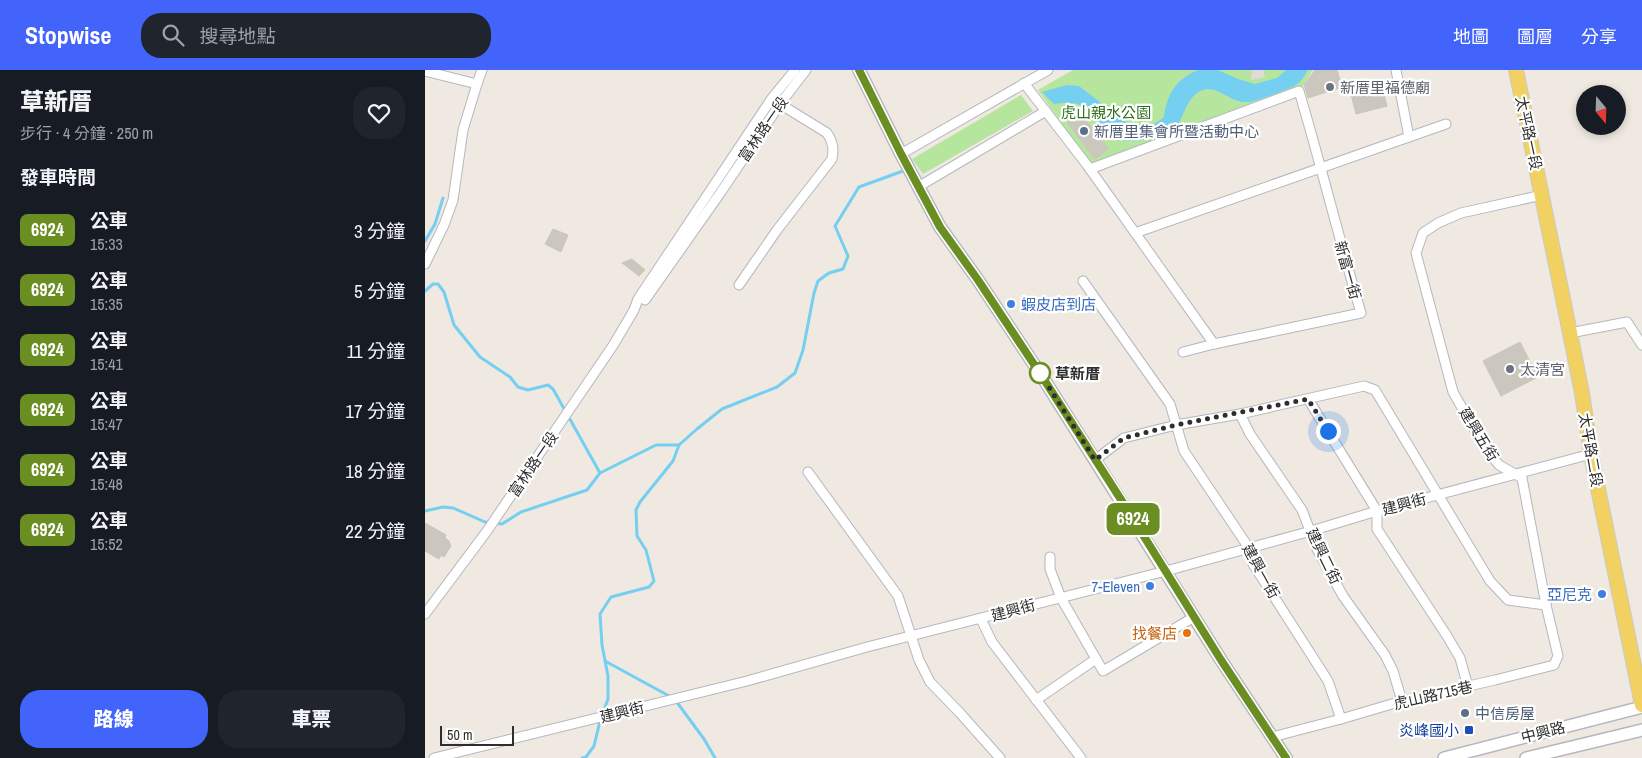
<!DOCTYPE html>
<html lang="zh-TW">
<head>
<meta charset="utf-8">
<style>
	body { margin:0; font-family:"Archivo Narrow","Noto Sans TC",sans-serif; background:#20242c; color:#f1f3f6; height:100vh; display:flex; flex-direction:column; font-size:19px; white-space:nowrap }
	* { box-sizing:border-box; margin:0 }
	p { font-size:16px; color:#9ea1a6 }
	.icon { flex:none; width:28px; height:28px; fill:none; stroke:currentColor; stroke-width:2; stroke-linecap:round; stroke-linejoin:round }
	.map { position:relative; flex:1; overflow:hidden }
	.side { display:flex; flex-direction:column; background:#171b24; width:425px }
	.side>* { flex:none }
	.badge { padding:0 10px; border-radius:8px; font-size:18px; line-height:32px }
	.needle { width:32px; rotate:161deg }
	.controls { position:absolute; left:1151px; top:15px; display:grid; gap:10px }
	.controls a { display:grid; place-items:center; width:50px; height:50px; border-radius:50%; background:#171b24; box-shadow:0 2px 8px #0003; font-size:25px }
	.scale { position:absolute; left:15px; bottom:12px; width:74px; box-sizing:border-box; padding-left:5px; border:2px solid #2e2e2e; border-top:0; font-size:14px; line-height:18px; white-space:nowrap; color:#2e2e2e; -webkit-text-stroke:4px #fff; paint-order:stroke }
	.you { position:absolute; width:25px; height:25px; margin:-12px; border:4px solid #fff; border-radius:50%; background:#1a73e8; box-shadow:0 0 0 8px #1a73e833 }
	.map>.badge { position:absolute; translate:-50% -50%; box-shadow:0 0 0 2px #fff }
	h2 { padding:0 20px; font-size:19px; line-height:45px }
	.round { display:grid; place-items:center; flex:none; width:52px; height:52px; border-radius:20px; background:#20242c }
	.summary { display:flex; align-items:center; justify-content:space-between; height:85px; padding:0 20px }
	h1 { font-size:24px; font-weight:800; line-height:38px }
	.cta { display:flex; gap:10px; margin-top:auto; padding:10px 20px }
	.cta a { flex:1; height:58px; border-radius:20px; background:#4264fb; color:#fff; font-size:20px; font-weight:800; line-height:58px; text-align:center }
	.cta a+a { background:#20242c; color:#f1f3f6 }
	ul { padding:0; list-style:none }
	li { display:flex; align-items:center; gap:15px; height:60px; padding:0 20px }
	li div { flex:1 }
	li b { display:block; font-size:19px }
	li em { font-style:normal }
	li .badge { min-width:55px; font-weight:700; text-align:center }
	header { display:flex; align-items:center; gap:30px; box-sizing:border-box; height:70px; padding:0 25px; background:#4264fb; color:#fff }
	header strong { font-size:24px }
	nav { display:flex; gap:28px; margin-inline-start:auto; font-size:18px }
	.search { width:350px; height:45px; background:#20242c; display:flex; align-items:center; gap:12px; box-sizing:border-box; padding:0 18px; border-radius:20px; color:#9ea1a6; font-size:19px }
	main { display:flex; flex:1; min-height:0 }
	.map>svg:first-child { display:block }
	.green { fill:#b6e59e }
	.plaza { fill:#dfdcd8 }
	.water { fill:#75cff0 }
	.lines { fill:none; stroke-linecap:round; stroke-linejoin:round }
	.stream { stroke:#75cff0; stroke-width:3 }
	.building { fill:#cbc7bf; stroke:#cbc5ba }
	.minor-casing { stroke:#b4b7c1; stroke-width:11 }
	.tertiary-casing { stroke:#b4b7c1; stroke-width:14 }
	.primary-casing { stroke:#c9c9c9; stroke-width:16 }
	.minor { stroke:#fff; stroke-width:9 }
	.tertiary { stroke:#fff; stroke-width:11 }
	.primary { stroke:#f2d163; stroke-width:14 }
	.line-casing { stroke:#fff; stroke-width:11 }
	.line { stroke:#6b8e23; stroke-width:8 }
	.walk { stroke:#2e2e2e; stroke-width:5; stroke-dasharray:0 9 }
	.worship-dot { fill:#6b7280; stroke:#fff; stroke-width:2 }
	.service-dot { fill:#5c6f8a; stroke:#fff; stroke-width:2 }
	.shop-dot { fill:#3f7fe0; stroke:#fff; stroke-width:2 }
	.stop-dot { fill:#fff; stroke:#6b8e23; stroke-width:2.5 }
	.food-dot { fill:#e8710a; stroke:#fff; stroke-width:2 }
	.transit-dot { fill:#1a4fb4; stroke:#fff; stroke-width:2 }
	.labels { text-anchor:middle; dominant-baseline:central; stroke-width:4.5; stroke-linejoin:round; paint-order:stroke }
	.worship-label { font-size:15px; fill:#5b616d; stroke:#fff; text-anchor:start }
	.park-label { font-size:15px; fill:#2c6e1b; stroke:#fff }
	.street-label { font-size:15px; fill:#2e2e2e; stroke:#fff }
	.service-label { font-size:15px; fill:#4e5e75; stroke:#fff; text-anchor:start }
	.shop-label { font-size:15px; fill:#366cbe; stroke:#fff; text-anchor:end }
	.stop-label { font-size:15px; font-weight:bold; fill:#2e2e2e; stroke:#fff; text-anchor:start }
	.food-label { font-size:15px; fill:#c56008; stroke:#fff; text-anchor:end }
	.transit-label { font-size:15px; fill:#164399; stroke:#fff; text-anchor:end }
</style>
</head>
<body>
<header>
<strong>Stopwise</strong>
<div class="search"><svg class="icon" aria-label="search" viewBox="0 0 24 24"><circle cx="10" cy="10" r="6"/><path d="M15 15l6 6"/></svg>搜尋地點</div>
<nav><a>地圖</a><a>圖層</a><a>分享</a></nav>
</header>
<main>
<section class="side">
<div class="summary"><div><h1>草新厝</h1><p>步行 · 4 分鐘 · 250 m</p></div><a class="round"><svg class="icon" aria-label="heart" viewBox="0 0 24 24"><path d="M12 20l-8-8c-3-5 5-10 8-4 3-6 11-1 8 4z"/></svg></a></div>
<h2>發車時間</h2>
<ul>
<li><span class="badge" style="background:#6b8e23;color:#fff">6924</span><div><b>公車</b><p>15:33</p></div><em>3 分鐘</em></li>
<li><span class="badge" style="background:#6b8e23;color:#fff">6924</span><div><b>公車</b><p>15:35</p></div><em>5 分鐘</em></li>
<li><span class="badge" style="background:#6b8e23;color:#fff">6924</span><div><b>公車</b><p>15:41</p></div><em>11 分鐘</em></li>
<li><span class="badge" style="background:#6b8e23;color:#fff">6924</span><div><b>公車</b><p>15:47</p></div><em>17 分鐘</em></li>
<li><span class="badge" style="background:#6b8e23;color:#fff">6924</span><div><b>公車</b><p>15:48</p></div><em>18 分鐘</em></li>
<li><span class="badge" style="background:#6b8e23;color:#fff">6924</span><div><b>公車</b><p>15:52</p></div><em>22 分鐘</em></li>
</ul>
<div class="cta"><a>路線</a><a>車票</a></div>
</section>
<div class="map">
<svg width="1217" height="688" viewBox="0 0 1217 688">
	<rect width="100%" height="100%" fill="#efe9e1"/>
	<!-- green -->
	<g class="green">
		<path d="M648 0H888L878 16 666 94 613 20Z"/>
		<path d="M596 25 608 41 498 104 487 89Z"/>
	</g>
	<!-- plaza -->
	<path class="plaza" d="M827 0H838L840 7 826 10Z"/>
	<!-- water -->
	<path class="water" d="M773 0H793L813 9 830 14 852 8 861 0H883C880 5 876 12 871 15 867 18 831 31 825 32 822 32 816 32 813 31 798 27 788 12 772 23 761 31 759 46 752 56 743 66 715 72 702 71 681 69 674 47 658 37 650 31 638 33 629 34L617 22 642 15 654 16 701 52 717 57 731 53 739 47C742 24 751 9 773 0Z"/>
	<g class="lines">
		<!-- stream -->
		<g class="stream">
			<path d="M0 171 10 154 18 128"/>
			<path d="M0 221 8 214H13L19 222 29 255 55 287 85 307 93 317 103 320 123 315 128 319 175 403"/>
			<path d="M0 441 18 437 28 438 60 452 77 454 96 442 162 420 175 403 231 375H254"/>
			<path d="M180 591 246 627"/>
			<path d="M251 631 279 669 290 688"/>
			<path d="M157 688 161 687 169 676 175 651 183 629V606L177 575 175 544 186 527 224 517 229 511 221 480 212 466 211 440 215 432 248 391 254 375 272 359 297 339 352 317 370 303 378 280 389 223 393 211 404 203 418 199 423 186 410 156 434 117 478 101"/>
		</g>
	</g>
	<!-- building -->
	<g class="building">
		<path d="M890 0H912L917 17 883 28 879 15Z"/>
		<path d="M955 9 962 36 931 44 924 17Z"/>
		<path d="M655 42 683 79 670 89 642 52Z"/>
		<path d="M128 159 143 165 136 182 120 174Z"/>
		<path d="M207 189 220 200 214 206 197 193Z"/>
		<path d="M1095 272 1113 307 1076 326 1058 291Z"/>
		<path d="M0 453 21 465 20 468 24 471 26 476 19 487 16 485 14 489 0 481Z"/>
	</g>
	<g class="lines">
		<defs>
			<g id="minor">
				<path d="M971 0 984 67"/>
				<path d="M0 1 52 14 57 0"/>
				<path d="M599 13 662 95 789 274"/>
				<path d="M476 84 623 0"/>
				<path d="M665 99 874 21C896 95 914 169 936 243L789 274 758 282"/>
				<path d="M493 117 621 41"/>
				<path d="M710 163 1021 54"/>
				<path d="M0 194 19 155 28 130 38 60 52 14"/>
				<path d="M658 211 745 334 759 381 824 478 828 494 903 611 916 649"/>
				<path d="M314 215 352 160 407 89C409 79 408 72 402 63L355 34"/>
				<path d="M220 230 296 122 355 34 381 0"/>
				<path d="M1145 263 1202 252 1217 275"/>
				<path d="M883 329 952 441V459L1022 566 1035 588 1043 617"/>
				<path d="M815 344 825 364 877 440 892 479 918 526 960 585 968 601 977 631"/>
				<path d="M670 390 699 368 751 355 815 344 939 316 950 320 1065 511 1083 530 1121 535"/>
				<path d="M383 402 473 526 494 590 505 612 535 643 575 688"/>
				<path d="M625 487V499L636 528 678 601 769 547"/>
				<path d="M0 544 62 461 189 274 209 240 213 229 347 28 370 0"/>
				<path d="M556 549 567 572 656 688"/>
				<path d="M611 630 671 589"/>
				<path d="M847 667 916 649 977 631 1070 610 1129 595 1133 586 1121 535 1097 408 1074 395 1059 376 1028 322 991 183 998 163 1013 153 1036 143 1117 125"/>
				<path d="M9 688 322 611 442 577 741 501 886 461 952 441 1166 384"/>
			</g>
			<g id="tertiary">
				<path d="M434 0 476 84 515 157 553 210 618 308 796 590 861 688"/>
				<path d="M1019 688 1217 637"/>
				<path d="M1101 688 1217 660"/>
			</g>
			<path id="primary" d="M1091 0 1145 263 1157 323 1166 384 1217 635"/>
		</defs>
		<!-- minor casing -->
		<use href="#minor" class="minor-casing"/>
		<!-- tertiary casing -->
		<use href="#tertiary" class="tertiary-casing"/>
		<!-- primary casing -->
		<use href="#primary" class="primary-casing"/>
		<!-- minor -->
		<use href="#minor" class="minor"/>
		<!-- tertiary -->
		<use href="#tertiary" class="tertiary"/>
		<!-- primary -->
		<use href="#primary" class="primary"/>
	</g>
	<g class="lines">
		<defs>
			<path id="line" d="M434 0 476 84 515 157 553 210 618 308 695 428 796 590 861 688"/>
		</defs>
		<!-- line casing -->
		<use href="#line" class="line-casing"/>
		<!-- line -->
		<use href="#line" class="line"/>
		<!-- walk -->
		<path class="walk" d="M615 303 670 390 699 368 751 355 883 329 903 361"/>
	</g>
	<!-- markers -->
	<g class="worship-dot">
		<circle cx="905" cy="17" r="5"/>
		<circle cx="1085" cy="299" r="5"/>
	</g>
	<g class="service-dot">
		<circle cx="659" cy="61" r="5"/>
		<circle cx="1040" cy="643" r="5"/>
	</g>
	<g class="shop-dot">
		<circle cx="586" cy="234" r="5"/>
		<circle cx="725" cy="516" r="5"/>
		<circle cx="1177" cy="524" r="5"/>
	</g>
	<circle class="stop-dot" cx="615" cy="303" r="10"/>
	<circle class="food-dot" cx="762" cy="563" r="5"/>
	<rect class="transit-dot" x="1039" y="655" width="10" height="10" rx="2.5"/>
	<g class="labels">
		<!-- worship labels -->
		<g class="worship-label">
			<text x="915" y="17">新厝里福德廟</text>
			<text x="1095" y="299">太清宮</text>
		</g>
		<!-- park labels -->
		<g class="park-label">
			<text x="681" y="42">虎山親水公園</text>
		</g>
		<!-- street labels -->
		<g class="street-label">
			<text transform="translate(338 59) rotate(-56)">富林路一段</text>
			<text transform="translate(1104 63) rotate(78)">太平路一段</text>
			<text transform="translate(923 200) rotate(74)">新富一街</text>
			<text transform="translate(1054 364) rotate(58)">建興五街</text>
			<text transform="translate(1166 380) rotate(80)">太平路二段</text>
			<text transform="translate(108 394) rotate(-56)">富林路一段</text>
			<text transform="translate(979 434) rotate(-15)">建興街</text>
			<text transform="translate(899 486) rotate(64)">建興二街</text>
			<text transform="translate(836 501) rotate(61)">建興一街</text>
			<text transform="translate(588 540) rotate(-15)">建興街</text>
			<text transform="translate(1008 625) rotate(-13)">虎山路715巷</text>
			<text transform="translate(197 642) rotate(-14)">建興街</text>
			<text transform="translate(1118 662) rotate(-14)">中興路</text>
		</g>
		<!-- service labels -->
		<g class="service-label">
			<text x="669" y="61">新厝里集會所暨活動中心</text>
			<text x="1050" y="643">中信房屋</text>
		</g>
		<!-- shop labels -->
		<g class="shop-label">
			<text x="596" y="234" text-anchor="start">蝦皮店到店</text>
			<text x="715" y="516">7-Eleven</text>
			<text x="1167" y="524">亞尼克</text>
		</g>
		<!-- stop labels -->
		<g class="stop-label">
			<text x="630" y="303">草新厝</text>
		</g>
		<!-- food labels -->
		<g class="food-label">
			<text x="752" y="563">找餐店</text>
		</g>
		<!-- transit labels -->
		<g class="transit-label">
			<text x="1034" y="660">炎峰國小</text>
		</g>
	</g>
</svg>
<div class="controls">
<a><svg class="needle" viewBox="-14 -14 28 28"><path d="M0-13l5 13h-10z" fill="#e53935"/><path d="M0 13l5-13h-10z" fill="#9ea1a6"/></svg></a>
</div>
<div class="scale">50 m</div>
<div class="you" style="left:903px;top:361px"></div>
<b class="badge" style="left:708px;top:449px;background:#6b8e23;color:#fff">6924</b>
</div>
</main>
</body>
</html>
